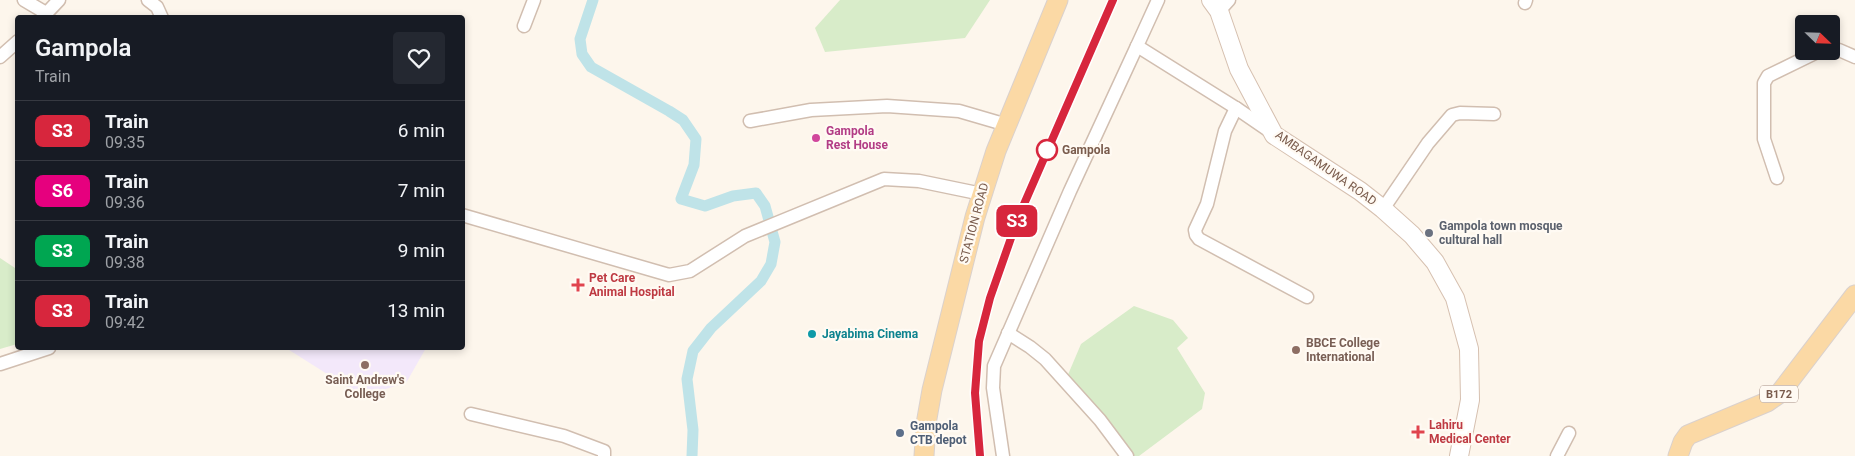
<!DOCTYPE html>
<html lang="en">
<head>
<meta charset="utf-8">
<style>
	body { margin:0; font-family:Roboto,sans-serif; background:#242831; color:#f1f3f6; height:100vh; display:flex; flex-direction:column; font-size:19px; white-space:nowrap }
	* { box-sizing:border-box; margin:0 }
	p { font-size:16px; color:#9ea1a6 }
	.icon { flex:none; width:28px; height:28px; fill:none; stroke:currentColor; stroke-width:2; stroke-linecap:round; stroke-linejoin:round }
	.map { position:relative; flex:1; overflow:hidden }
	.side { position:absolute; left:15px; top:15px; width:450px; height:335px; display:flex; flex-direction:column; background:#171b24; border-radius:5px; box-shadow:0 2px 8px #0003 }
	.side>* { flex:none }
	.badge { padding:0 10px; border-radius:8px; font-size:18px; line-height:32px }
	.needle { width:32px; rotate:113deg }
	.tools { position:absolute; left:1795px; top:15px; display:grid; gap:10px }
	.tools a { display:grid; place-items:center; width:45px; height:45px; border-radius:5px; background:#171b24; box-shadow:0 2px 8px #0003; font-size:25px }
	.map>.badge { position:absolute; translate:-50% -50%; box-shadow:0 0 0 2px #fff }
	.round { display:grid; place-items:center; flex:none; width:52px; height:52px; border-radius:5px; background:#242831 }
	.headline { display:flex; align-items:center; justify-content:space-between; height:85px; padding:0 20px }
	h1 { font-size:24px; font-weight:600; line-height:38px }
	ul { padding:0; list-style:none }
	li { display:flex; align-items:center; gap:15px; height:60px; padding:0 20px; border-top:1px solid #363941 }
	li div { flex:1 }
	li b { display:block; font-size:19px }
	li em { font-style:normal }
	li .badge { min-width:55px; font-weight:700; text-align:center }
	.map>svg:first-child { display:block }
	.education { fill:#f3e8fa }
	.green { fill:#d8ecc9 }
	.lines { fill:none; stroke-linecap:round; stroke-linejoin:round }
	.canal { stroke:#bfe3e8; stroke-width:11 }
	.minor-casing { stroke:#d1beb0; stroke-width:15 }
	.secondary-casing { stroke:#d6c0b0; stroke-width:20 }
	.primary-casing { stroke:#dad1cd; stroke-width:21 }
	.minor { stroke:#fff; stroke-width:12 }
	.secondary { stroke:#fff; stroke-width:18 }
	.primary { stroke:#fbd9a5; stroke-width:19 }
	.rail-casing { stroke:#b9a8c9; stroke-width:5 }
	.rail { stroke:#fffaf3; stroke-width:3; stroke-dasharray:9; stroke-linecap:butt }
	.line-casing { stroke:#fff; stroke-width:11 }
	.line { stroke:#d7263d; stroke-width:8 }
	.hotel-dot { fill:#d1479c; stroke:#fffaf3; stroke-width:2 }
	.stop-dot { fill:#fff; stroke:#d7263d; stroke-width:2.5 }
	.worship-dot { fill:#6b7280; stroke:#fffaf3; stroke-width:2 }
	.health-dot { fill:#e0444e; stroke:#fffaf3; stroke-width:2 }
	.culture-dot { fill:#0f9aa8; stroke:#fffaf3; stroke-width:2 }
	.education-dot { fill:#8d6e63; stroke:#fffaf3; stroke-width:2 }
	.service-dot { fill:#5c6f8a; stroke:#fffaf3; stroke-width:2 }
	.labels { text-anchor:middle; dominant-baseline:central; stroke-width:4.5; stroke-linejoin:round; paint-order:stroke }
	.shield { fill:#fffaf3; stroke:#a28b7f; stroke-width:1 }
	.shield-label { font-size:11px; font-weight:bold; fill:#7a5c4d }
	.hotel-label { font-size:12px; font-weight:bold; fill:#b23c85; stroke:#fffaf3; text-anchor:start }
	.stop-label { font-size:12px; font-weight:bold; fill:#7a5c4d; stroke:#fffaf3; text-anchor:start }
	.street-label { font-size:12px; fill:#7a5c4d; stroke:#fffaf3 }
	.worship-label { font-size:12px; font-weight:bold; fill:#5b616d; stroke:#fffaf3; text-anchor:start }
	.health-label { font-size:12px; font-weight:bold; fill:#be3a42; stroke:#fffaf3; text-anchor:start }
	.culture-label { font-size:12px; font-weight:bold; fill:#0d838f; stroke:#fffaf3; text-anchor:start }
	.education-label { font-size:12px; font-weight:bold; fill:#785e54; stroke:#fffaf3; text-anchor:start }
	.service-label { font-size:12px; font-weight:bold; fill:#4e5e75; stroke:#fffaf3; text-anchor:start }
</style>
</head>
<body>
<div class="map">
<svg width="1855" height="456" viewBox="0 0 1855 456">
	<rect width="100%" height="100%" fill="#fdf6ec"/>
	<!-- education -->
	<path class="education" d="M286 348H426L406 383 362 396Z"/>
	<!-- green -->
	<g class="green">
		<path d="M840 0H990L965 38 825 52 815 28Z"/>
		<path d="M0 258 18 270 17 344 0 349Z"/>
		<path d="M1134 306 1173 320 1188 338 1177 348 1205 393 1202 409 1139 456H1134L1067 377 1081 344Z"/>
	</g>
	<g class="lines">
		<!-- canal -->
		<path class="canal" d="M593 0 580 39 582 54 591 67 669 111 683 120 696 139 694 165 681 199 705 206 733 196 756 193 765 206 775 242 771 264 761 281 711 328 693 351 687 379 693 430 692 456"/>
		<defs>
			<g id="minor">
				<path d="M24 0 46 13"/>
				<path d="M148 0 157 7 162 18"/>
				<path d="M1158 0 1137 46 1236 108 1271 132"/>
				<path d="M1525 3 1526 0"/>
				<path d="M1219 11 1229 0"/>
				<path d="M42 18 59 0"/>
				<path d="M524 26 534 0"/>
				<path d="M1831 50H1839L1855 57"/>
				<path d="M0 57 18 41"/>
				<path d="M1236 108 1225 131 1207 204 1195 230 1196 235 1199 239 1307 297"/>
				<path d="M750 121 811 110 887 106 959 111 1007 125"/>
				<path d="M1777 178 1764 139V83L1768 76 1815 53 1824 51"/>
				<path d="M1383 209 1428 143 1452 115 1460 113 1494 114"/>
				<path d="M462 215 669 275 690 271 745 236 884 179 919 181 982 194"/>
				<path d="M1008 333 1030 347 1045 359 1100 420 1127 456"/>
				<path d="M0 364 49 348"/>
				<path d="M471 414 564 436 604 451V456"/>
				<path d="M1003 456 993 388 994 366 1070 191 1137 46"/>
				<path d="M1557 456 1569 433"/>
			</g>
			<path id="secondary" d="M1211 0 1219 11 1239 69 1274 135 1360 191 1383 209 1412 235 1435 262 1455 298 1469 349 1470 400 1459 456"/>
			<g id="primary">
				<path d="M924 456 926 424 932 390 975 217 996 151 1058 0"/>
				<path d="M1678 456 1683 442 1688 435 1767 402 1780 393 1855 295"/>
			</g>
		</defs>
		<!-- minor casing -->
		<use href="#minor" class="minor-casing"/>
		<!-- secondary casing -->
		<use href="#secondary" class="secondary-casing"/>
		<!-- primary casing -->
		<use href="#primary" class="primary-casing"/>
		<!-- minor -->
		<use href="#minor" class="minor"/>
		<!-- secondary -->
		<use href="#secondary" class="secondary"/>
		<!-- primary -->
		<use href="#primary" class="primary"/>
		<defs>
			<path id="rail" d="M980 456 975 393 979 341 990 298 1018 218 1113 0"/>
		</defs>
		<!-- rail casing -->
		<use href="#rail" class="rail-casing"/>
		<!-- rail -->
		<use href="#rail" class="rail"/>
	</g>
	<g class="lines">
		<defs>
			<path id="line" d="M980 456 975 393 979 341 990 298 1018 218 1113 0"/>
		</defs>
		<!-- line casing -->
		<use href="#line" class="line-casing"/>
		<!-- line -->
		<use href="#line" class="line"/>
	</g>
	<!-- markers -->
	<circle class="hotel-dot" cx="816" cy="138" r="5"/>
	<circle class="stop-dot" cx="1047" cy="150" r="10"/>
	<circle class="worship-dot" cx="1429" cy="233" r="5"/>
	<g class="health-dot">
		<path d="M575.5 277.5h5v5h5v5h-5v5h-5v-5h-5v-5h5z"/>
		<path d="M1415.5 424.5h5v5h5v5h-5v5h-5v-5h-5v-5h5z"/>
	</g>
	<circle class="culture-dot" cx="812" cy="334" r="5"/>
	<g class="education-dot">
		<circle cx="1296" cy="350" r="5"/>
		<circle cx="365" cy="365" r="5"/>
	</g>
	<circle class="service-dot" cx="900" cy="433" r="5"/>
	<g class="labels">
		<!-- shield labels -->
		<rect class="shield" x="1760" y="385.5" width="38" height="17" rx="4"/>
		<g class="shield-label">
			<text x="1779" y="394">B172</text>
		</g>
		<!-- hotel labels -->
		<g class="hotel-label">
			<text x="826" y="131">Gampola<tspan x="826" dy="14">Rest House</tspan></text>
		</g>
		<!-- stop labels -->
		<g class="stop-label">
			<text x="1062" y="150">Gampola</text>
		</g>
		<!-- street labels -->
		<g class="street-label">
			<text transform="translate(1326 168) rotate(35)">AMBAGAMUWA ROAD</text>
			<text transform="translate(974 223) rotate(-75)">STATION ROAD</text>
		</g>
		<!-- worship labels -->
		<g class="worship-label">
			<text x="1439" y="226">Gampola town mosque<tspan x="1439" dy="14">cultural hall</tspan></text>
		</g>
		<!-- health labels -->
		<g class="health-label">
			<text x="589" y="278">Pet Care<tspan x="589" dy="14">Animal Hospital</tspan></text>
			<text x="1429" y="425">Lahiru<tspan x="1429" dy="14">Medical Center</tspan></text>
		</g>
		<!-- culture labels -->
		<g class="culture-label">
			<text x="822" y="334">Jayabima Cinema</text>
		</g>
		<!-- education labels -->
		<g class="education-label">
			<text x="1306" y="343">BBCE College<tspan x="1306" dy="14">International</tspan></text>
			<text x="365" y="380" text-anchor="middle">Saint Andrew's<tspan x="365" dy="14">College</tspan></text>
		</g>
		<!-- service labels -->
		<g class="service-label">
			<text x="910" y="426">Gampola<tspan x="910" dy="14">CTB depot</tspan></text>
		</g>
	</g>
</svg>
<div class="tools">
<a><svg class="needle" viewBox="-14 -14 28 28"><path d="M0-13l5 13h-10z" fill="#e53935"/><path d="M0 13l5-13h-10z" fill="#9ea1a6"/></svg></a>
</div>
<b class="badge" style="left:1017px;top:221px;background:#d7263d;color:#fff">S3</b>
<section class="side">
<div class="headline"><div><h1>Gampola</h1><p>Train</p></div><a class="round"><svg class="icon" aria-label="heart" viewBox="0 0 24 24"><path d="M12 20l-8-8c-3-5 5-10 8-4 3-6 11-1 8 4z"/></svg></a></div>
<ul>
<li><span class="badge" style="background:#d7263d;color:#fff">S3</span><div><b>Train</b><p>09:35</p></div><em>6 min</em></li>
<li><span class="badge" style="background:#e6007e;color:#fff">S6</span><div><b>Train</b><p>09:36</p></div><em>7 min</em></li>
<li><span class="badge" style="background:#00a651;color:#fff">S3</span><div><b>Train</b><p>09:38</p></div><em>9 min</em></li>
<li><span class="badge" style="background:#d7263d;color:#fff">S3</span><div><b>Train</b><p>09:42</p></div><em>13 min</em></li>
</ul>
</section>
</div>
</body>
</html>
